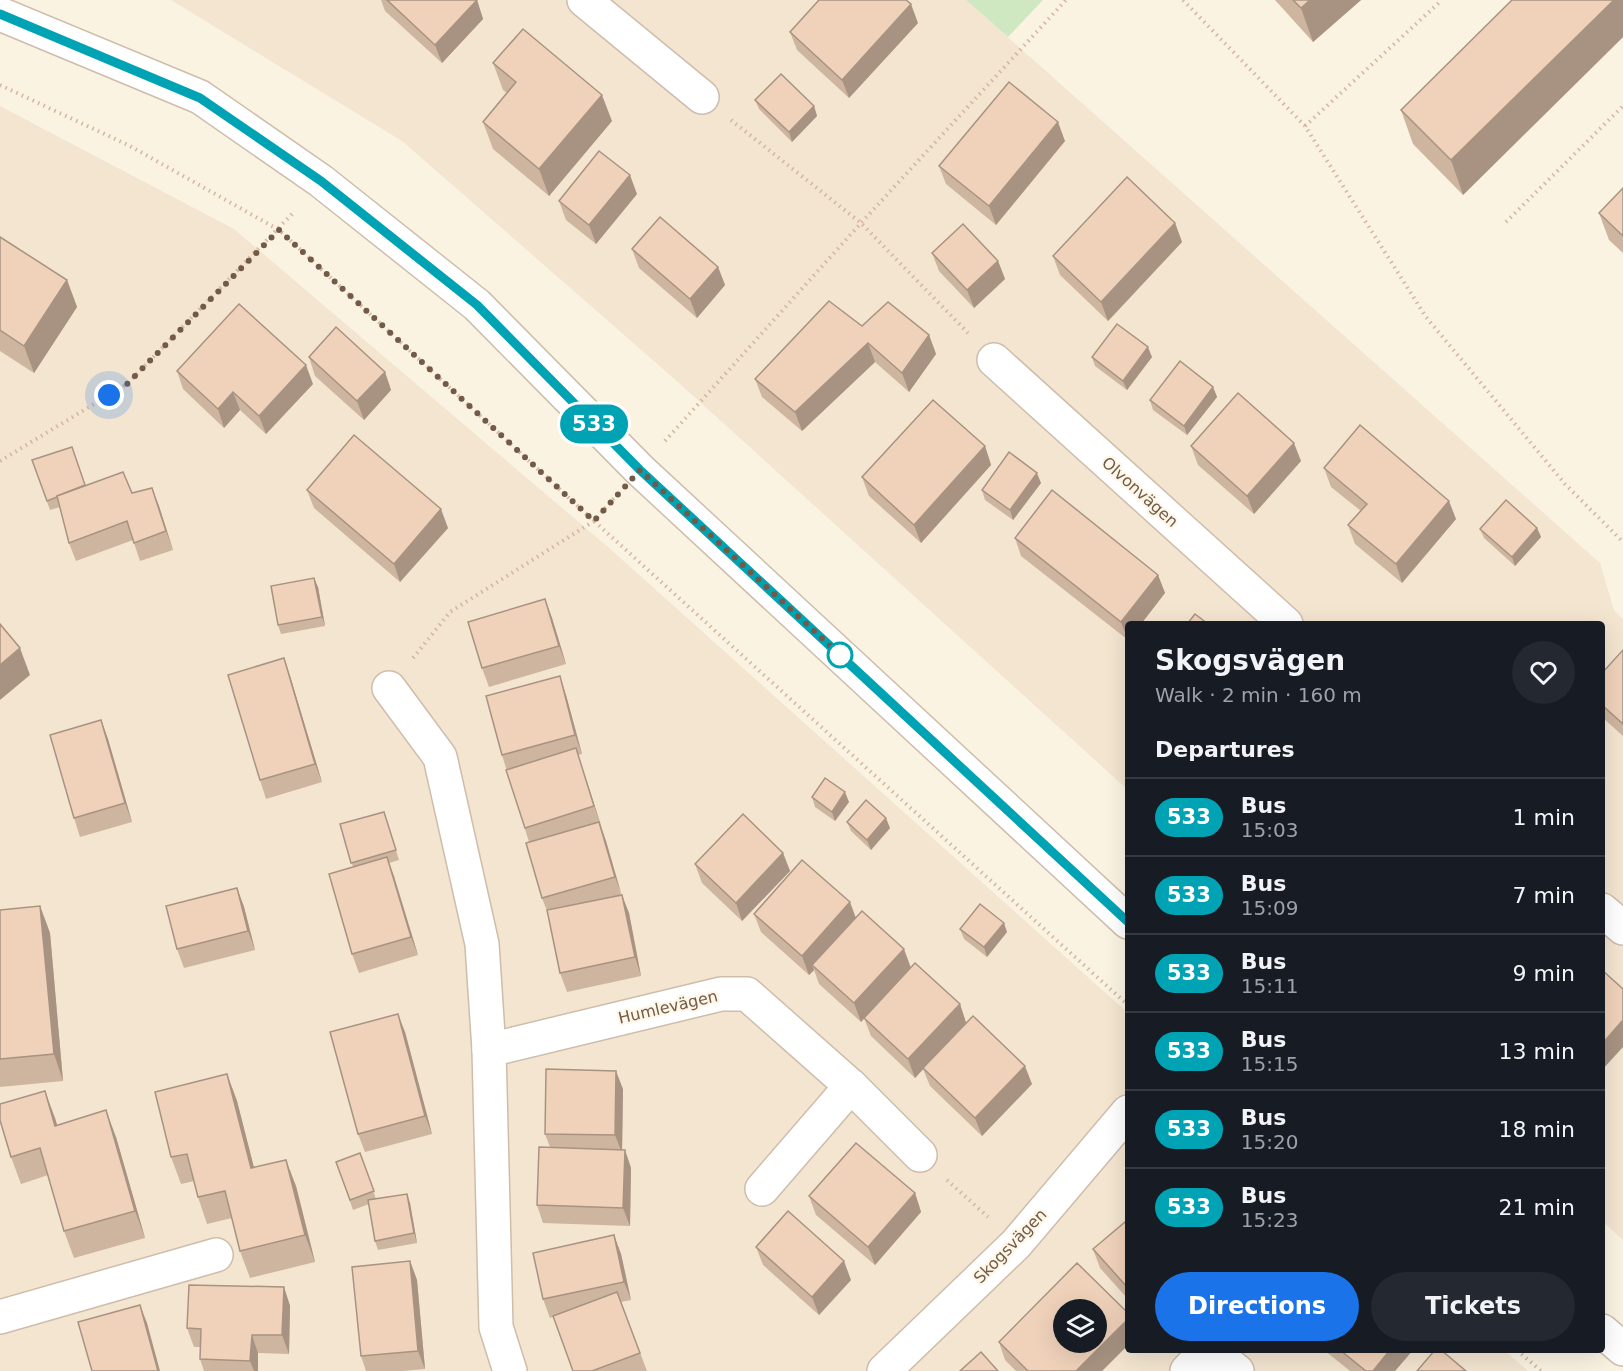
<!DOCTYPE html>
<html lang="en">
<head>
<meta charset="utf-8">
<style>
	body { margin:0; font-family:"DejaVu Sans",sans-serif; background:#242831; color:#f1f3f6; height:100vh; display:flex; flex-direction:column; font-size:22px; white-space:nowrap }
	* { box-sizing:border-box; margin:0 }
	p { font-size:20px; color:#9ea1a6 }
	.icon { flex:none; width:33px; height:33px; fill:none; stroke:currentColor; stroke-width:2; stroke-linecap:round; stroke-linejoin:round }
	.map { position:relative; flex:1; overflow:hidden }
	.drawer { position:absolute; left:1125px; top:621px; width:480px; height:732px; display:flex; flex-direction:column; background:#171b24; border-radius:6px; box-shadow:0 6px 24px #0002 }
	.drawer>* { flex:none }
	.badge { padding:0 12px; border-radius:20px; font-size:21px; line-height:39px }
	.controls { position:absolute; left:1053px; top:1299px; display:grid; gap:12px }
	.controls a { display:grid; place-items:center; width:54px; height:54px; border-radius:50%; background:#171b24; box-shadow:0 6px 24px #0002; font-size:30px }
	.you { position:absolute; width:30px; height:30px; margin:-15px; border:4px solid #fff; border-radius:50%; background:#1a73e8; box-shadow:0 0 0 9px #1a73e833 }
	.map>.badge { position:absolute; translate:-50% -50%; box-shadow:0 0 0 3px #fff }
	h2 { padding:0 30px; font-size:22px; line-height:54px }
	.round { display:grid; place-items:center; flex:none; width:63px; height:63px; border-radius:32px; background:#242831 }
	.overview { display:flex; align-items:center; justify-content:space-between; height:102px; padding:0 30px }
	h1 { font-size:28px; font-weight:600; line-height:45px }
	.cta { display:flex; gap:12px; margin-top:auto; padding:12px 30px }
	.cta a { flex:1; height:69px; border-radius:36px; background:#1a73e8; color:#fff; font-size:24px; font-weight:600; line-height:69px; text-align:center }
	.cta a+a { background:#242831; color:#f1f3f6 }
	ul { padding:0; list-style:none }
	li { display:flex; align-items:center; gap:18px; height:78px; padding:0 30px; border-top:2px solid #363941 }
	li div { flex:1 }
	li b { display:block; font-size:22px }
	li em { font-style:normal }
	li .badge { min-width:66px; font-weight:700; text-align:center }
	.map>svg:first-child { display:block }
	.residential { fill:#f3e5d0; fill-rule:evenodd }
	.green { fill:#cfe8c1 }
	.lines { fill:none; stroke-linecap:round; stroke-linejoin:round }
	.minor-casing { stroke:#cebdac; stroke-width:36 }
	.path { stroke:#d4b69e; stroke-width:4; stroke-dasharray:1.5 4.5; stroke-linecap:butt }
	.minor { stroke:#fff; stroke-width:33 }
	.wall { fill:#ceb5a0 }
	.shaded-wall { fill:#a89382 }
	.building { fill:#f0d2ba; stroke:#a89382; stroke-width:1.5; fill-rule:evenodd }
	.line-casing { stroke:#fff; stroke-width:14 }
	.line { stroke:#00a3b4; stroke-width:9 }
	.walk { stroke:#725a49; stroke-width:6; stroke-dasharray:0 10.8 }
	.stop-dot { fill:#fff; stroke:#00a3b4; stroke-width:3 }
	.labels { text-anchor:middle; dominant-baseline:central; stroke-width:4.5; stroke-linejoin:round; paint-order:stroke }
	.street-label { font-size:16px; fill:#725a49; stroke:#fef7e7 }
</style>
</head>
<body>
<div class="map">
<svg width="1623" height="1371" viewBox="0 0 1623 1371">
	<rect width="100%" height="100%" fill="#fbf3e2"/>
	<!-- residential -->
	<g class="residential">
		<path d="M171 0H966L1600 563 1614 610 1623 619V1240L1602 1221V624H1128V790L679 383 402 141Z"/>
		<path d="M0 106 234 229 608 547 1128 1013V1350H1504L1528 1371H0ZM1064 1310H1096V1342H1064Z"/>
	</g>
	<!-- green -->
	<path class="green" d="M966 0H1043L1008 37Z"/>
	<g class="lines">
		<defs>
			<g id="minor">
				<path d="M584 0 702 97"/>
				<path d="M0 14 200 97 321 181 477 305 640 470 1128 922"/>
				<path d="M994 360 1286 624"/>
				<path d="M389 688 440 757 482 944 489 1050 496 1327 510 1371"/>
				<path d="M1602 910 1623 928"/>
				<path d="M489 1050 721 994H747L851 1086 762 1189"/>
				<path d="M851 1086 920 1155"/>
				<path d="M0 1317 216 1255"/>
				<path d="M1602 1331 1623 1349"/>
				<path d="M1210 1350 1237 1371"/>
				<path d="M884 1371 1016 1244 1128 1112"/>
				<path d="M1187 1371 1207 1350"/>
			</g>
		</defs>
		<!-- minor casing -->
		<use href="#minor" class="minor-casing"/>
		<!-- path -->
		<g class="path">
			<path d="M1183 0 1305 126 1426 317 1565 484 1623 542"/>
			<path d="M0 85 130 146 279 230 594 521 1128 1005"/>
			<path d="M731 120 861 223 968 333"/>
			<path d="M1305 126 1442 0"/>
			<path d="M1506 222 1623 106"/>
			<path d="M665 441 861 223 1066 0"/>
			<path d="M0 461 127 384 295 211"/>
			<path d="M413 658 450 612 594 521 614 498"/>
			<path d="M947 1180 988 1217"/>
			<path d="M1517 1350 1541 1371"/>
		</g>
		<!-- minor -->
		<use href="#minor" class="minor"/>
	</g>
	<!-- wall -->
	<g class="wall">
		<path d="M381 0H477L483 19 442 63 385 11Z"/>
		<path d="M1275 0H1361L1313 42Z"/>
		<path d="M1623 0V37L1463 195 1413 144 1401 110Z"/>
		<path d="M918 23 849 98 797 50 790 32Z"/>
		<path d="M493 63 612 121 549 196 493 149 483 122 507 93 503 90Z"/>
		<path d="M755 100 814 106 817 116 792 142 759 109Z"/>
		<path d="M1065 141 996 225 946 184 939 166Z"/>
		<path d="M1623 188V253L1609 240 1599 213Z"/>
		<path d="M637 194 596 244 566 220 559 201Z"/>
		<path d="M1175 223 1182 242 1108 321 1060 275 1053 256Z"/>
		<path d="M0 237 67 280 77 307 34 373 0 351Z"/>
		<path d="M632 249 718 267 725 285 697 318 639 268Z"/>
		<path d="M932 253 998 261 1005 279 974 308 939 271Z"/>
		<path d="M862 326 929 335 936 354 909 392 875 362 802 431 762 397 755 379Z"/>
		<path d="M309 357 385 372 391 390 364 420 315 376Z"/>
		<path d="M1092 357H1152L1127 390 1095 366Z"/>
		<path d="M177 371 313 384 266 434 240 410 224 428 183 389Z"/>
		<path d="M1213 387 1217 397 1187 435 1153 410 1150 400Z"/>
		<path d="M985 446 991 465 921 543 869 496 862 477Z"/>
		<path d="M1191 446 1301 461 1254 514 1198 465Z"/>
		<path d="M32 460 86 485 132 493 159 506 173 550 140 561 133 540 76 561 69 543 60 507 50 510Z"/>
		<path d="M1324 468 1456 519 1402 583 1355 544 1348 525 1361 511 1331 487Z"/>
		<path d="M1041 483 1013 520 985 500 982 490Z"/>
		<path d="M307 490 448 528 400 582 314 508Z"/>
		<path d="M1537 528 1541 537 1515 566 1484 538 1480 529Z"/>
		<path d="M1015 538 1158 575 1165 593 1141 624H1128V640L1021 556Z"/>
		<path d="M318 587 325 626 281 634 278 625Z"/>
		<path d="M545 599 552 618 566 664 489 687 482 668Z"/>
		<path d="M1623 650V736L1602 717V673Z"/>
		<path d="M290 676 322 782 266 799 260 780Z"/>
		<path d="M566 695 582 754 578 755 606 841 621 895 629 913 641 976 567 992 560 973 549 916 542 898 529 842 502 755Z"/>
		<path d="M101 720 108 739 132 822 80 837 74 818Z"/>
		<path d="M812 797 849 802 835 821 815 807Z"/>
		<path d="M384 812 399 860 389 863 418 955 359 973 352 954 353 867 340 824Z"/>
		<path d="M847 822 890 828 871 850 851 831Z"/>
		<path d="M783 853 790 871 742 921 702 883 695 864Z"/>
		<path d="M237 888 244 907 255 950 184 968 177 949Z"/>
		<path d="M40 906 50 933 63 1081 0 1087V910Z"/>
		<path d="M754 914 856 917 911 968 960 1004 966 1022 1032 1084 982 1136 930 1086 923 1069 915 1078 871 1036 864 1018 861 1022 819 984 814 970 809 975 761 932Z"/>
		<path d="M960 929 1007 932 987 957 964 939Z"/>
		<path d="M405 1032 432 1134 365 1152 358 1134Z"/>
		<path d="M227 1074 237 1101 254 1168 296 1186 315 1262 250 1278 240 1251 232 1218 207 1224 198 1197 194 1181 181 1184 171 1157Z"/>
		<path d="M623 1089 622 1150H625L631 1168 630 1226 543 1223 537 1205 550 1147 545 1134Z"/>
		<path d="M55 1118 57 1125 116 1137 145 1238 74 1258 64 1231 48 1175 21 1184 11 1157Z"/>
		<path d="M360 1153 376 1199 407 1194 410 1203 417 1243 378 1250 375 1241 369 1204 353 1210 336 1162Z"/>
		<path d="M915 1193 921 1212 875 1265 816 1215 809 1196Z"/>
		<path d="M1128 1225V1299L1100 1268 1093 1249Z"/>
		<path d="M614 1235 621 1254 631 1300 621 1302 647 1371H573L553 1317 550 1318 543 1299Z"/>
		<path d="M756 1247 851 1280 819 1315 763 1265Z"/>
		<path d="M410 1261 417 1280 425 1369 403 1371H366L361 1356Z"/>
		<path d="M284 1287 290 1306 289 1354 258 1353V1371H204L200 1359V1347H194L187 1328Z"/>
		<path d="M999 1342 1128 1345 1102 1371H1016L1005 1360Z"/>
		<path d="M1324 1350H1413L1395 1371H1350Z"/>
	</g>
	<!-- shaded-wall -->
	<g class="shaded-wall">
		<path d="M477 0 483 19 442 63 435 45Z"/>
		<path d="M1310 0H1361L1313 42 1301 8Z"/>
		<path d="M1614 0H1623V37L1463 195 1451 160Z"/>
		<path d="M911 4 918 23 849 98 842 80Z"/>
		<path d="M602 95 612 121 549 196 539 169Z"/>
		<path d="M814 106 817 116 792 142 789 132Z"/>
		<path d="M1058 122 1065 141 996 225 989 206Z"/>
		<path d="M630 175 637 194 596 244 589 225Z"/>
		<path d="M1175 223 1182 242 1108 321 1101 302Z"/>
		<path d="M998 261 1005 279 974 308 967 290Z"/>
		<path d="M718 267 725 285 697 318 690 299Z"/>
		<path d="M67 280 77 307 34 373 24 346Z"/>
		<path d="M929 335 936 354 909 392 902 373Z"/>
		<path d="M868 343 875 362 802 431 795 412Z"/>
		<path d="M1148 347 1152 357 1127 390 1123 381Z"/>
		<path d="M306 365 313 384 266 434 259 416Z"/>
		<path d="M385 372 391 390 364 420 357 401Z"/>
		<path d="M1213 387 1217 397 1187 435 1184 426Z"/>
		<path d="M233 392 240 410 224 428 218 409Z"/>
		<path d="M1294 443 1301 461 1254 514 1247 496Z"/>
		<path d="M985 446 991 465 921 543 914 525Z"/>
		<path d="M1037 473 1041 483 1013 520 1010 510Z"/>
		<path d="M152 488 159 506 173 550 166 531Z"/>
		<path d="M1449 501 1456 519 1402 583 1396 564Z"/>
		<path d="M441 509 448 528 400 582 394 564Z"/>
		<path d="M1537 528 1541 537 1515 566 1512 557Z"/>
		<path d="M1158 575 1165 593 1141 624H1128V640L1121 622Z"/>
		<path d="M314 578 318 587 325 626 322 617Z"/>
		<path d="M545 599 552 618 566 664 559 646Z"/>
		<path d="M20 648 30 675 0 700V665Z"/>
		<path d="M284 658 290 676 322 782 315 764Z"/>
		<path d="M560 676 566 695 582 754 575 735Z"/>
		<path d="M101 720 108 739 132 822 125 803Z"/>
		<path d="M576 748 582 767 601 825 594 806Z"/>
		<path d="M845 792 849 802 835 821 832 812Z"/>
		<path d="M886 818 890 828 871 850 867 840Z"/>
		<path d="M599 822 606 841 622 896 615 877Z"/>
		<path d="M783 853 790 871 742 921 736 903Z"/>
		<path d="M387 857 394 876 418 955 411 937Z"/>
		<path d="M237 888 244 907 255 950 248 931Z"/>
		<path d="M622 895 629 913 641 976 635 957Z"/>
		<path d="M850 902 857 921 812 965 814 970 809 975 802 956Z"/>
		<path d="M40 906 50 933 63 1081 54 1054Z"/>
		<path d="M1004 923 1007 932 987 957 984 947Z"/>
		<path d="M904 949 911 968 861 1022 854 1003Z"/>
		<path d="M960 1004 966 1023 915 1078 908 1059Z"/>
		<path d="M398 1014 405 1032 432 1134 425 1116Z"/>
		<path d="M1623 1020V1047L1602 1070V1044Z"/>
		<path d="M1025 1066 1032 1084 982 1136 975 1118Z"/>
		<path d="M616 1071 623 1089 622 1153 615 1135Z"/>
		<path d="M227 1074 237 1101 261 1195 251 1168Z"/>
		<path d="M45 1091 55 1118 65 1152 55 1126Z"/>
		<path d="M106 1110 116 1137 145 1238 135 1211Z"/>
		<path d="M625 1150 631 1168 630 1226 623 1208Z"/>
		<path d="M286 1160 296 1186 315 1262 305 1235Z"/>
		<path d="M915 1193 921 1212 875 1265 868 1247Z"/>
		<path d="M407 1194 410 1203 417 1243 414 1233Z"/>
		<path d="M614 1235 621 1254 631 1300 624 1282Z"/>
		<path d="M410 1261 417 1280 425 1369 418 1351Z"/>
		<path d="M844 1261 851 1280 819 1315 812 1297Z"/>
		<path d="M284 1287 290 1306 289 1354 282 1335Z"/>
		<path d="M140 1305 147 1323 160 1371H158Z"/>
		<path d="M1128 1319V1345L1102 1371H1076Z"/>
		<path d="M252 1335 258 1353V1371H254L250 1361Z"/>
		<path d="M1390 1350H1413L1395 1371H1373Z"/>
	</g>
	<!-- building -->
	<g class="building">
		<path d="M387 0H477L435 45Z"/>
		<path d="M819 0H906L911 4 842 80 790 32Z"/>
		<path d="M1293 0H1310L1301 8Z"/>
		<path d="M1512 0H1614L1451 160 1401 110Z"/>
		<path d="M523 29 602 95 539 169 483 122 516 82 493 63Z"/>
		<path d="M781 74 814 106 789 132 755 100Z"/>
		<path d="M1009 82 1058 122 989 206 939 166Z"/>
		<path d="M599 151 630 175 589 225 559 201Z"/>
		<path d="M1127 177 1175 223 1101 302 1053 256Z"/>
		<path d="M1623 188V236L1599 213Z"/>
		<path d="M660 217 718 267 690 299 632 249Z"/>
		<path d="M963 224 998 261 967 290 932 253Z"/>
		<path d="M0 237 67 280 24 346 0 330Z"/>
		<path d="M829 301 862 326 888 302 929 335 902 373 868 343 795 412 755 379Z"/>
		<path d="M239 304 306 365 259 416 233 392 218 409 177 371Z"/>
		<path d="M1117 324 1148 347 1123 381 1092 357Z"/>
		<path d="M336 327 385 372 357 401 309 357Z"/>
		<path d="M1180 361 1213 387 1184 426 1150 400Z"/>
		<path d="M1238 393 1294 443 1247 496 1191 446Z"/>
		<path d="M933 400 985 446 914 525 862 477Z"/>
		<path d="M1360 425 1449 501 1396 564 1348 525 1367 504 1324 468Z"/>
		<path d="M354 435 441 509 394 564 307 490Z"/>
		<path d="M72 447 85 485 57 496V497L47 501 32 460Z"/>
		<path d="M1009 452 1037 473 1010 510 982 490Z"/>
		<path d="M123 472 132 493 152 488 166 531 134 543 127 521 69 543 57 496Z"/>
		<path d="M1052 490 1158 575 1121 622 1015 538Z"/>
		<path d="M1506 500 1537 528 1512 557 1480 529Z"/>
		<path d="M314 578 322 617 278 625 271 586Z"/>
		<path d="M545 599 559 646 482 668 468 622Z"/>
		<path d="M1195 614 1208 624H1187Z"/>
		<path d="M0 624 20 648 0 665Z"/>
		<path d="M1623 650V724L1602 705V673Z"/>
		<path d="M284 658 315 764 260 780 228 675Z"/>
		<path d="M560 676 575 735 502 755 486 696Z"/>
		<path d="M101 720 125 803 74 818 50 735Z"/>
		<path d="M576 748 594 806 525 828 506 770Z"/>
		<path d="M825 778 845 792 832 812 812 797Z"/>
		<path d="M866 800 886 818 867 840 847 822Z"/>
		<path d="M384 812 396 850 351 863 340 824Z"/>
		<path d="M743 814 783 853 736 903 695 864Z"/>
		<path d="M599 822 615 877 542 898 526 843Z"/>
		<path d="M387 857 411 937 352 954 329 874Z"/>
		<path d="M802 860 850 902 802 956 754 914Z"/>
		<path d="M237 888 248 931 177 949 166 906Z"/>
		<path d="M622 895 635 957 560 973 547 910Z"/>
		<path d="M980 904 1004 923 984 947 960 929Z"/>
		<path d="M40 906 54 1054 0 1059V910Z"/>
		<path d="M862 911 904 949 854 1003 812 965Z"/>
		<path d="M915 963 960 1004 908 1059 864 1018Z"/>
		<path d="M1602 970 1623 989V1020L1602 1044Z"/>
		<path d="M398 1014 425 1116 358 1134 330 1032Z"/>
		<path d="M973 1016 1025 1066 975 1118 923 1068Z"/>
		<path d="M546 1069 616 1071 615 1135 545 1134Z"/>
		<path d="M227 1074 251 1168 286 1160 305 1235 240 1251 225 1191 198 1197 187 1154 171 1157 155 1092Z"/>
		<path d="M45 1091 55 1126 106 1110 135 1211 64 1231 40 1148 11 1157 0 1120V1104Z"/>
		<path d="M856 1143 915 1193 868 1247 809 1196Z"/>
		<path d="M539 1147 625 1150 623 1208 537 1205Z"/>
		<path d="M360 1153 374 1191 350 1200 336 1162Z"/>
		<path d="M407 1194 414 1233 375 1241 368 1200Z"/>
		<path d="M788 1211 844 1261 812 1297 756 1247Z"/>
		<path d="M1125 1222 1128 1225V1288L1093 1249Z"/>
		<path d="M614 1235 624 1282 543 1299 533 1253Z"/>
		<path d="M410 1261 418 1351 361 1356 352 1267Z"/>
		<path d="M1077 1263 1128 1313V1319L1076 1371H1028L999 1342ZM1064 1310H1096V1342H1064Z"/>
		<path d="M189 1285 284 1287 282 1335H252L250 1361 200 1359 201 1329 187 1328Z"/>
		<path d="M617 1292 640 1353 592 1371H573L553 1316Z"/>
		<path d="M140 1305 158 1371H92L78 1322Z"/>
		<path d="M1340 1350H1390L1373 1371H1366Z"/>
		<path d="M1435 1350H1441L1466 1371H1417Z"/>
		<path d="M981 1352 998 1371H960Z"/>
	</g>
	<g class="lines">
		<defs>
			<path id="line" d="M0 14 200 98 321 181 477 305 640 470 1128 922"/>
		</defs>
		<!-- line casing -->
		<use href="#line" class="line-casing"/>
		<!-- line -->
		<use href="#line" class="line"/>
		<!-- walk -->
		<path class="walk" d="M109 395 127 384 279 230 594 521 640 470 840 655"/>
	</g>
	<!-- markers -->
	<circle class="stop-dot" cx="840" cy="655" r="12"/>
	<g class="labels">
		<!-- street labels -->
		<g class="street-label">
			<text transform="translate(1140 492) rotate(42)">Olvonvägen</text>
			<text transform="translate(668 1007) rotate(-13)">Humlevägen</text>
			<text transform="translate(1010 1246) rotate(-46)">Skogsvägen</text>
		</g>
	</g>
</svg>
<div class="controls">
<a><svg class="icon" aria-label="layers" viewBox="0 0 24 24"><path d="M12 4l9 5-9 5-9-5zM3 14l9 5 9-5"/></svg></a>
</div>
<div class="you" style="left:109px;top:395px"></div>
<b class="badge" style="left:594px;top:424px;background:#00a3b4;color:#fff">533</b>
<section class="drawer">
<div class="overview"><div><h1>Skogsvägen</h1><p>Walk · 2 min · 160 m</p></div><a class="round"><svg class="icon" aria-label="heart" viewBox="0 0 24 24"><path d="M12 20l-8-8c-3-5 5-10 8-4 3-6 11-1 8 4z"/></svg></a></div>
<h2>Departures</h2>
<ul>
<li><span class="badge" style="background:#00a3b4;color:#fff">533</span><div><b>Bus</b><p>15:03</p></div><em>1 min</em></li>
<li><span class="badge" style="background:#00a3b4;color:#fff">533</span><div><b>Bus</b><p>15:09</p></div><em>7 min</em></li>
<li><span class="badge" style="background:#00a3b4;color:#fff">533</span><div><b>Bus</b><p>15:11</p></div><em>9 min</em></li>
<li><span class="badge" style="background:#00a3b4;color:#fff">533</span><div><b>Bus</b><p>15:15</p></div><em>13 min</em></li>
<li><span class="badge" style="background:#00a3b4;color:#fff">533</span><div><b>Bus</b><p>15:20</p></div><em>18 min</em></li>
<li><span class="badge" style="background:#00a3b4;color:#fff">533</span><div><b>Bus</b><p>15:23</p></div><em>21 min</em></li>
</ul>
<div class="cta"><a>Directions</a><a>Tickets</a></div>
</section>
</div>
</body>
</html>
